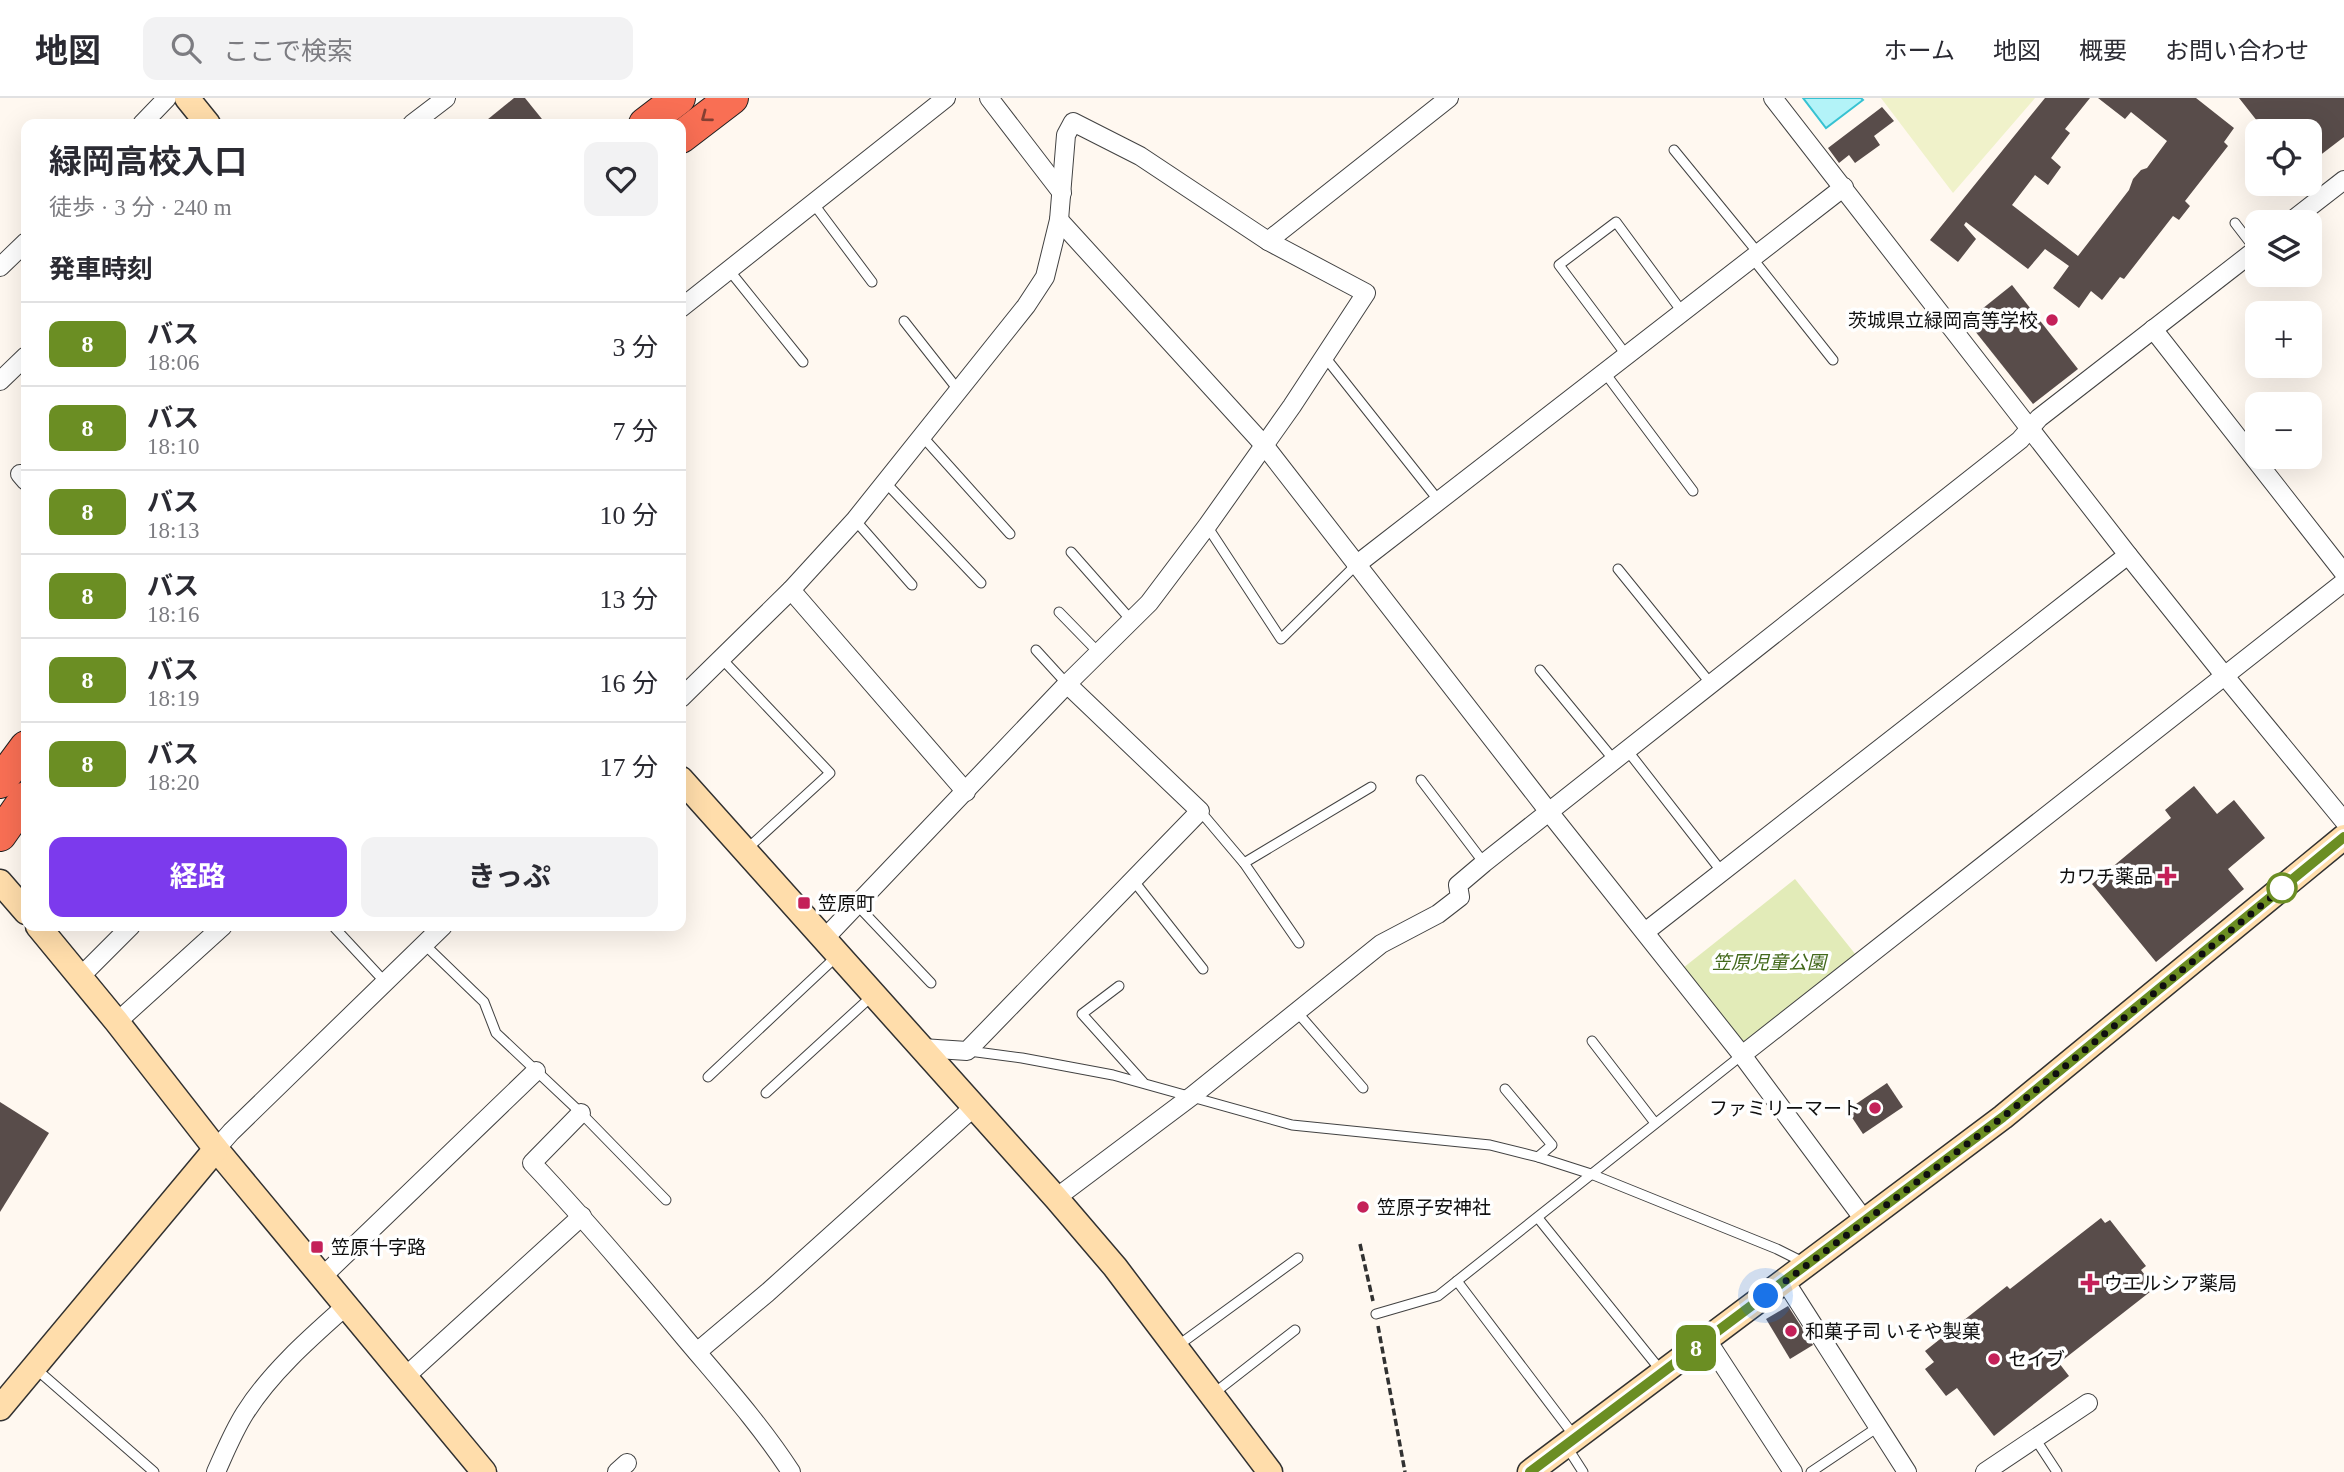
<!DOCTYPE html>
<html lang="ja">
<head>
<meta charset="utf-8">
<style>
	body { margin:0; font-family:"Times New Roman","Noto Sans JP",serif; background:#f2f2f3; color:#2b2b33; height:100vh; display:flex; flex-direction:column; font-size:26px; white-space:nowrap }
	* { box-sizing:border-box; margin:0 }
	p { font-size:23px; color:#7c7c81 }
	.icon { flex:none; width:38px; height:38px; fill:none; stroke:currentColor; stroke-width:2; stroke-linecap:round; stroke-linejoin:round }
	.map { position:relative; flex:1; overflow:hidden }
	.sheet { position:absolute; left:21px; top:21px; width:665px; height:812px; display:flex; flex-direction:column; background:#fff; border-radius:14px; box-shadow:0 7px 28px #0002 }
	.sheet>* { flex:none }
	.badge { padding:0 14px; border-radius:10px; font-size:24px; line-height:46px }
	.tools { position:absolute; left:2245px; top:21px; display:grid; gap:14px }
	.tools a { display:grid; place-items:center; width:77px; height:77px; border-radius:14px; background:#fff; box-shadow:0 7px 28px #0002; font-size:35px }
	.you { position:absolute; width:35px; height:35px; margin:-18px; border:5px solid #fff; border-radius:50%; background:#1a73e8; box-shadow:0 0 0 10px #1a73e833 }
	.map>.badge { position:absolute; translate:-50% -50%; box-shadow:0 0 0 4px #fff }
	h2 { padding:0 28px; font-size:26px; line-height:63px }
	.round { display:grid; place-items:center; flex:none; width:74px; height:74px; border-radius:14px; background:#f2f2f3 }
	.summary { display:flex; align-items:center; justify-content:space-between; height:119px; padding:0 28px }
	h1 { font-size:33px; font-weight:700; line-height:52px }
	.cta { display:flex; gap:14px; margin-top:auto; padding:14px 28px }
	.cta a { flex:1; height:80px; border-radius:14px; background:#7c3aed; color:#fff; font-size:28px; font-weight:700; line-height:80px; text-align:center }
	.cta a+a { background:#f2f2f3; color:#2b2b33 }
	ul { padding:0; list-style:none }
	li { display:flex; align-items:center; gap:21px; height:84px; padding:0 28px; border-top:2px solid #e1e1e2 }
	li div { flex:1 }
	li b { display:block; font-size:26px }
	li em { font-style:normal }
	li .badge { min-width:77px; font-weight:700; text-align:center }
	header { display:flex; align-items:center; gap:42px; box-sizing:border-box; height:98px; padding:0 35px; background:#fff; border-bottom:2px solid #e1e1e2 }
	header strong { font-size:33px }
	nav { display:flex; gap:38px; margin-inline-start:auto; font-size:24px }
	.search { width:490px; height:63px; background:#f2f2f3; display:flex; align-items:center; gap:18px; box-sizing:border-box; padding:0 24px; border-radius:14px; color:#7c7c81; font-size:26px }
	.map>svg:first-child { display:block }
	.green { fill:#e2ebb8 }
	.pitch { fill:#f0f2ca }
	.water { fill:#b3f3f8; stroke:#37c2d2; stroke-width:2 }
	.building { fill:#584c4a }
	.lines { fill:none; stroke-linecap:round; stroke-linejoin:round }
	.lane-casing { stroke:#424242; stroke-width:11 }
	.street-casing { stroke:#424242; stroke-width:20 }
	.secondary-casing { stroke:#313131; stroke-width:27 }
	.highway-casing { stroke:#202020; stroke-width:34 }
	.path { stroke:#313131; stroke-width:3.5; stroke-dasharray:7 3.5; stroke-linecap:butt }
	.lane { stroke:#fff; stroke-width:9 }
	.street { stroke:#fff; stroke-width:18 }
	.secondary { stroke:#ffddab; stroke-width:24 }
	.highway { stroke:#f96f54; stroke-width:32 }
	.oneway { stroke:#843f32 }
	.line-casing { stroke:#fff; stroke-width:16 }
	.line { stroke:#6b8e23; stroke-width:10 }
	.walk { stroke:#0f0f0f; stroke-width:7; stroke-dasharray:0 12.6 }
	.poi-dot { fill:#c42159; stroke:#fff; stroke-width:2.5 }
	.stop-dot { fill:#fff; stroke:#6b8e23; stroke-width:3.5 }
	.labels { text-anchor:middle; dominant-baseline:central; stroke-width:7; stroke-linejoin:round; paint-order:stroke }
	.poi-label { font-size:19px; fill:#0f0f0f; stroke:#fff; text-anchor:start }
	.park-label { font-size:19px; font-style:italic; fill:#43691c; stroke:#fff }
</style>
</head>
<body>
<header>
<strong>地図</strong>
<div class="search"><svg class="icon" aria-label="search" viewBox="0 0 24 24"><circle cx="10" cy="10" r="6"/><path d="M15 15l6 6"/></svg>ここで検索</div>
<nav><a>ホーム</a><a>地図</a><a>概要</a><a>お問い合わせ</a></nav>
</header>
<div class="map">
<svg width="2344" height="1374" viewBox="0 0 2344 1374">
	<rect width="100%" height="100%" fill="#fff8f0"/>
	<!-- green -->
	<path class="green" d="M1795 781 1856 857 1743 947 1683 870Z"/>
	<!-- pitch -->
	<path class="pitch" d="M1881 0H2035L1953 95Z"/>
	<!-- water -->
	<path class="water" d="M1803 0H1861L1863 2 1826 30Z"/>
	<!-- building -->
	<g class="building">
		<path d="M514 0H525L546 26H482Z"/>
		<path d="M2045 0H2090L2065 31 2070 35 2051 60 2061 69 2048 87 2035 77 2012 107 2078 158 2129 92 2133 81 2141 72 2147 70 2167 43 2131 14 2125 21 2098 0H2196L2234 30 2224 44 2228 48 2185 103 2190 108 2179 122 2173 118 2124 181 2120 179 2102 202 2091 193 2079 210 2053 190 2069 168 2045 151 2028 171 1966 124 1964 127 1976 141 1958 164 1930 142Z"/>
		<path d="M2239 0H2344V39L2310 65V33H2265Z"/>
		<path d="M1882 9 1894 23 1874 38 1880 47 1855 65 1849 57 1839 65 1828 50Z"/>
		<path d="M2012 187 2078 271 2033 306 1967 223Z"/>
		<path d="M2194 688 2217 716 2234 702 2265 740 2228 771 2244 791 2156 864 2092 786 2171 720 2165 712Z"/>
		<path d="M1887 985 1903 1009 1863 1036 1847 1012Z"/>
		<path d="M0 1004 49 1035 0 1114Z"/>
		<path d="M2101 1120 2105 1125 2110 1122 2146 1168 2141 1172 2155 1190 2059 1265 2069 1278 1994 1338 1957 1290 1946 1298 1925 1271 1934 1264 1925 1253 2007 1188 2010 1191Z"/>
		<path d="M1788 1208 1813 1247 1790 1261 1766 1221Z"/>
	</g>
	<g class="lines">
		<defs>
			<g id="lane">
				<path d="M1674 52 1759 156"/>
				<path d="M813 105 872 184"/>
				<path d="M2235 125 2255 151"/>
				<path d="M1753 161 1833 262"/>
				<path d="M729 172 803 264"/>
				<path d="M904 223 959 293"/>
				<path d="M1627 258 1559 167 1616 124 1683 215"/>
				<path d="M1325 259 1439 403"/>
				<path d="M1605 275 1693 393"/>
				<path d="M922 338 1010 436"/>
				<path d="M886 385 981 485"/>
				<path d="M855 422 912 487"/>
				<path d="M1207 428 1281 541 1356 467"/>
				<path d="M1071 454 1131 522"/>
				<path d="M1618 471 1711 586"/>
				<path d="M1059 514 1099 555"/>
				<path d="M1036 552 1067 586"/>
				<path d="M721 560 830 675 748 750"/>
				<path d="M1540 572 1614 662"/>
				<path d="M1627 652 1722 774"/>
				<path d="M1421 682 1484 765"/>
				<path d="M1200 713 1244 765 1299 845"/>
				<path d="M1244 765 1371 689"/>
				<path d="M1133 782 1203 871"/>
				<path d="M856 806 931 885"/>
				<path d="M333 828 385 884"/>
				<path d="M425 847 484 904 496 935 581 1015 666 1102"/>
				<path d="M1119 888 1082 916 1143 984"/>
				<path d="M1297 914 1363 990"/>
				<path d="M1592 943 1655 1025"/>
				<path d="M969 953 1022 960 1113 977 1292 1027 1490 1047 1538 1059 1591 1076 1777 1151 1805 1165"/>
				<path d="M708 979 837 858"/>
				<path d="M1505 991 1552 1047 1538 1059"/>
				<path d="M766 995 872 898"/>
				<path d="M1538 1120 1662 1274"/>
				<path d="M1457 1183 1575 1339"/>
				<path d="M1376 1216 1438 1198 1742 957"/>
				<path d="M1176 1249 1298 1160"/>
				<path d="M35 1270 154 1374"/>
				<path d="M1213 1296 1295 1232"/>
				<path d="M2036 1342 2057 1374"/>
				<path d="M1567 1349 1583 1374"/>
				<path d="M1811 1374 1878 1329"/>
			</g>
			<g id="street">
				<path d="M989 0 1062 95"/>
				<path d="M1773 0 2128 457 2224 577 2344 723"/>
				<path d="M142 26 167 0"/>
				<path d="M412 26 446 0"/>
				<path d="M1059 122 1264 347 1549 714 1742 957 1865 1123"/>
				<path d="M2290 124 2344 82"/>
				<path d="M1268 143 1449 0"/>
				<path d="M0 169 26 144"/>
				<path d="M681 210 946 0"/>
				<path d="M2153 231 2344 475"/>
				<path d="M0 283 26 258"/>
				<path d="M20 376 26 383"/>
				<path d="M1356 467 1844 89"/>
				<path d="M791 492 966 694"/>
				<path d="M681 600 791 492 855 422 1026 208 1045 179 1059 122 1066 37 1073 24 1140 58 1268 143 1366 195 1292 308 1207 428 1149 505 1067 586 824 841"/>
				<path d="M1645 834 2128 457"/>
				<path d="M81 878 131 828"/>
				<path d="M117 924 223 828"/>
				<path d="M922 950 967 953 1200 713 1067 586"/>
				<path d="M1742 957 2344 484"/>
				<path d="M581 1015 532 1065C585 1121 635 1180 684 1239 721 1283 760 1326 791 1374"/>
				<path d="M216 1051 231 1034 443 828"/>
				<path d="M1056 1100 1192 998 1381 846 1438 816 1460 799 1458 787 1484 765 2020 342 2039 320 2258 150"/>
				<path d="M322 1179 536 973"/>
				<path d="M1785 1183 1907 1374"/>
				<path d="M1707 1242 1793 1374"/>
				<path d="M697 1254 767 1195 974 1009"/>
				<path d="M406 1278 582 1118"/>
				<path d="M216 1374C225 1354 233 1334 245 1315 271 1274 310 1240 346 1208"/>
				<path d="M617 1374 627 1365"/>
				<path d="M1985 1374 2088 1305"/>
			</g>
			<g id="secondary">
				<path d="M187 0 208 26"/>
				<path d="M681 681 1056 1100 1115 1169 1270 1374"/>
				<path d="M0 784 26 814"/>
				<path d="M38 828 117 924 216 1051 484 1374"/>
				<path d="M0 1310 216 1051"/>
				<path d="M1530 1374 2003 1019 2344 739"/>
			</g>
			<g id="highway">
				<path d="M645 26 679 0"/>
				<path d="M681 39 732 0"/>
				<path d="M0 684 26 649"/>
				<path d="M0 737 26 700"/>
			</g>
		</defs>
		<!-- lane casing -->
		<use href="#lane" class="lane-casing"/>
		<!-- street casing -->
		<use href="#street" class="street-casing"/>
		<!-- secondary casing -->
		<use href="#secondary" class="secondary-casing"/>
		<!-- highway casing -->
		<use href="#highway" class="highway-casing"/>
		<!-- path -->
		<g class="path">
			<path d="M1360 1146 1373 1203"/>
			<path d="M1378 1228 1405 1374"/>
		</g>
		<!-- lane -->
		<use href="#lane" class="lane"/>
		<!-- street -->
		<use href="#street" class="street"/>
		<!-- secondary -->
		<use href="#secondary" class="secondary"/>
		<!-- highway -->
		<use href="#highway" class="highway"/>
	</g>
	<!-- one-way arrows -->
	<defs><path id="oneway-chevron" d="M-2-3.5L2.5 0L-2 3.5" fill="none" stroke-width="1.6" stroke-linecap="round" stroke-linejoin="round" transform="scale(1.75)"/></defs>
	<use class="oneway" href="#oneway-chevron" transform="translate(706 19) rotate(143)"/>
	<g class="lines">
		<defs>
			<path id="line" d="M1530 1374 2003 1019 2344 739"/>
		</defs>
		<!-- line casing -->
		<use href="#line" class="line-casing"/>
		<!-- line -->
		<use href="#line" class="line"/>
		<!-- walk -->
		<path class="walk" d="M1766 1198 2003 1019 2285 788 2282 790"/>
	</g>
	<!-- markers -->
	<g class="poi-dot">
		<circle cx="2052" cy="222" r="7"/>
		<path d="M2163.5 767.5h7v7h7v7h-7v7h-7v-7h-7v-7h7z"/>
		<rect x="797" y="798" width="14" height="14" rx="3.5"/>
		<circle cx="1875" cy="1010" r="7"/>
		<circle cx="1363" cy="1109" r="7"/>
		<rect x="310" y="1142" width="14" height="14" rx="3.5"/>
		<path d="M2086.5 1174.5h7v7h7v7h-7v7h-7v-7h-7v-7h7z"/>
		<circle cx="1791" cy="1233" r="7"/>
		<circle cx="1994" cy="1261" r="7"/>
	</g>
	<circle class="stop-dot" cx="2282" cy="790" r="14"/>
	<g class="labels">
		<!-- poi labels -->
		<g class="poi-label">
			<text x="2038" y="222" text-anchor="end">茨城県立緑岡高等学校</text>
			<text x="2153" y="778" text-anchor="end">カワチ薬品</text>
			<text x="818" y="805">笠原町</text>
			<text x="1861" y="1010" text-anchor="end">ファミリーマート</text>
			<text x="1377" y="1109">笠原子安神社</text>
			<text x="331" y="1149">笠原十字路</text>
			<text x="2104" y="1185">ウエルシア薬局</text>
			<text x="1805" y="1233">和菓子司 いそや製菓</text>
			<text x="2008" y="1261">セイブ</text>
		</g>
		<!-- park labels -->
		<g class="park-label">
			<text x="1769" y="864">笠原児童公園</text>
		</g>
	</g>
</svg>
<div class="tools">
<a><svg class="icon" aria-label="locate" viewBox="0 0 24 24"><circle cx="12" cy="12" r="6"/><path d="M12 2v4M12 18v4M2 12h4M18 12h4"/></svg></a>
<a><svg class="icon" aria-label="layers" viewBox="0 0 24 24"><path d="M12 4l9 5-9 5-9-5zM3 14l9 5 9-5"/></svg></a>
<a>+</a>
<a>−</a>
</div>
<div class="you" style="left:1766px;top:1198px"></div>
<b class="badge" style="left:1696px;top:1250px;background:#6b8e23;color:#fff">8</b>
<section class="sheet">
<div class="summary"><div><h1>緑岡高校入口</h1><p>徒歩 · 3 分 · 240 m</p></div><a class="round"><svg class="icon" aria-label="heart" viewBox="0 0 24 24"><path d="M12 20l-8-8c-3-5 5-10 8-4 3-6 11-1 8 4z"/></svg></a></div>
<h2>発車時刻</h2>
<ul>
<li><span class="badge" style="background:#6b8e23;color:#fff">8</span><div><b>バス</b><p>18:06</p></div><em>3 分</em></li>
<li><span class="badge" style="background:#6b8e23;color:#fff">8</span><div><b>バス</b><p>18:10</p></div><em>7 分</em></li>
<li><span class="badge" style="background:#6b8e23;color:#fff">8</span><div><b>バス</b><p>18:13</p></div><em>10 分</em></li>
<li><span class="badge" style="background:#6b8e23;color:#fff">8</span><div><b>バス</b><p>18:16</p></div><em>13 分</em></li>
<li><span class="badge" style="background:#6b8e23;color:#fff">8</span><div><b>バス</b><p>18:19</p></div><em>16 分</em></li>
<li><span class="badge" style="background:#6b8e23;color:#fff">8</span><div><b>バス</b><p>18:20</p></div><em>17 分</em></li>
</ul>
<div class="cta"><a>経路</a><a>きっぷ</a></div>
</section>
</div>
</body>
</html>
